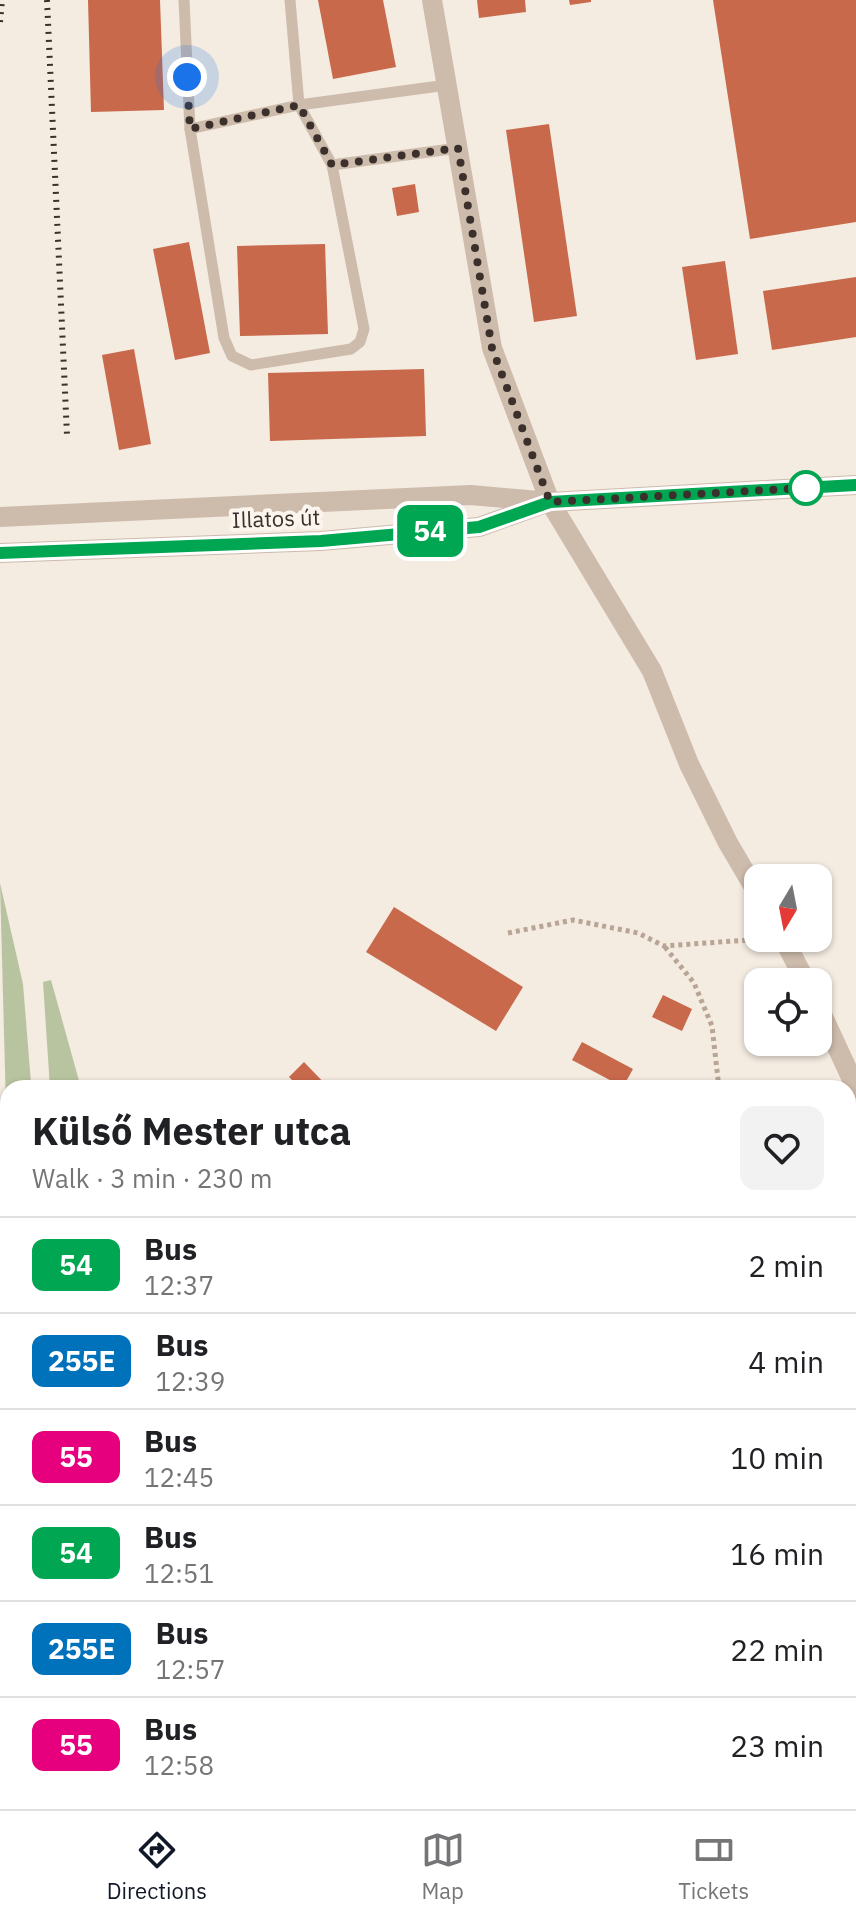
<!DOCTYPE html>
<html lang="en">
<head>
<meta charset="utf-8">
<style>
	body { margin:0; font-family:"IBM Plex Sans",sans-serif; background:#f2f2f2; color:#202124; height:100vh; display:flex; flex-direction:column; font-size:30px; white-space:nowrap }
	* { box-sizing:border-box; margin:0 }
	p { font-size:26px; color:#757577 }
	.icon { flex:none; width:44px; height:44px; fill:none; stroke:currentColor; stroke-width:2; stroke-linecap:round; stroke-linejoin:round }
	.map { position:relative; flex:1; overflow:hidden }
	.details { position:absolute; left:0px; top:1080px; width:856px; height:730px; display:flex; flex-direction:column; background:#fff; border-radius:24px 24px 0 0; box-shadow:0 2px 6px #0004 }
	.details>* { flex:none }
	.badge { padding:0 16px; border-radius:12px; font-size:28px; line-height:52px }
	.needle { width:52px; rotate:190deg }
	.buttons { position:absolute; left:744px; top:864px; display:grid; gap:16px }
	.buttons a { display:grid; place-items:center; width:88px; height:88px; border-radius:16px; background:#fff; box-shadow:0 2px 6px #0004; font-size:40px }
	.you { position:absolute; width:40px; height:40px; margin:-20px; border:6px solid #fff; border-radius:50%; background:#1a73e8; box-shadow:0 0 0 12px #1a73e833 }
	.map>.badge { position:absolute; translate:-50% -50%; box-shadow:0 0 0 4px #fff }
	.round { display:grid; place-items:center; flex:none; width:84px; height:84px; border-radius:16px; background:#f2f2f2 }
	.summary { display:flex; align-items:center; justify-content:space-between; height:136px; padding:0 32px }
	h1 { font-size:38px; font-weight:700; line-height:60px }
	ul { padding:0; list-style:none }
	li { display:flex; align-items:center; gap:24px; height:96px; padding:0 32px; border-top:2px solid #e0e0e0 }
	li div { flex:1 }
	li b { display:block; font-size:30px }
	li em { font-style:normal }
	li .badge { min-width:88px; font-weight:700; text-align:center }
	.menu { display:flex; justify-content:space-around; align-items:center; height:112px; border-top:2px solid #e0e0e0; background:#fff; font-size:22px; color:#757577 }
	.menu a { display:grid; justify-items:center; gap:4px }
	.menu .selected { color:#111827 }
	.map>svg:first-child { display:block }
	.green { fill:#b8c4a0 }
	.building { fill:#c8694b }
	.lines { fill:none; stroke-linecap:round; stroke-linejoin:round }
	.path { stroke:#b9a596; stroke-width:5; stroke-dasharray:4 4; stroke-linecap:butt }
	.service { stroke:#cdbbac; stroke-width:11 }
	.minor { stroke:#cdbbac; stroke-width:20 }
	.tertiary { stroke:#cdbbac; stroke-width:20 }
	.rail { stroke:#3b302b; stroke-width:6; stroke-dasharray:2 6; stroke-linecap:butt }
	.line-casing { stroke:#fff; stroke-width:18 }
	.line { stroke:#00a651; stroke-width:12 }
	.walk { stroke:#3b302b; stroke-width:8; stroke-dasharray:0 14.4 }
	.stop-dot { fill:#fff; stroke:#00a651; stroke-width:4 }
	.labels { text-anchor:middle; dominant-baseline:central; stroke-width:8; stroke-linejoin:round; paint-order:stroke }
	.street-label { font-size:22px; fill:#3b302b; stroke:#fbf5ee }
</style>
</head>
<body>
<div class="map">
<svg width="856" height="1809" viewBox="0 0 856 1809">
	<rect width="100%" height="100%" fill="#f4ebe1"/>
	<!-- green -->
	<g class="green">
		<path d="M0 883 23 984 31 1083V1088H8V1656L0 1630V1137L6 1107Z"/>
		<path d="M51 980 81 1088H50L43 982Z"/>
	</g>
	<!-- building -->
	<g class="building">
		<path d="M88 0H160L164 110 91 112Z"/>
		<path d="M318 0H383L396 67 333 79Z"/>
		<path d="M477 0H525L526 12 479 18Z"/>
		<path d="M569 0H591V2L570 5Z"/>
		<path d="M713 0H856V222L750 239Z"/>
		<path d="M549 124 577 316 534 322 506 130Z"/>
		<path d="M415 184 419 212 397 216 392 188Z"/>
		<path d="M189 242 210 353 175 360 153 249Z"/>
		<path d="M325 244 328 334 240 336 237 246Z"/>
		<path d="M725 261 738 354 696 360 682 267Z"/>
		<path d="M856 277V337L772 350 763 291Z"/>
		<path d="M134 349 151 444 119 450 102 355Z"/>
		<path d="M424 369 426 436 270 441 268 373Z"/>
		<path d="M394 907 523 987 496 1031 366 952Z"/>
		<path d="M663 995 692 1009 682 1031 652 1017Z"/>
		<path d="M582 1042 633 1069 623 1087 572 1060Z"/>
		<path d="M304 1062 329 1088H300L289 1077Z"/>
		<path d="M8 1579V1600H6L4 1580Z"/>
	</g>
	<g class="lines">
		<!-- path -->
		<g class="path">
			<path d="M508 933 573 920 638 933 664 946 762 939"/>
			<path d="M665 947 694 983 712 1026 719 1088"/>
		</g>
		<!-- service -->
		<g class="service">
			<path d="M184 0 190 129"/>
			<path d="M290 0 299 105 332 165 364 329 360 342 351 349 251 365 232 356 224 338 190 129 299 105 447 85"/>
			<path d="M332 165 458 148"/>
		</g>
		<!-- minor -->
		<g class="minor">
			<path d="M432 0 492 348 550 502 652 671 689 764 728 843 758 894"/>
			<path d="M783 938 806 982"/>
			<path d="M818 1006 856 1088"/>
		</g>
		<!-- tertiary -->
		<g class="tertiary">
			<path d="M0 517 471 495 550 502 856 485"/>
			<path d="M0 553 321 541 479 527 543 504"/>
		</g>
		<!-- rail -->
		<g class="rail">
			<path d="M47 0 67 435"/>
			<path d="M0 22 2 0"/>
			<path d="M620 1802 623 1809"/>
			<path d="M665 1802 668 1809"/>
		</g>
	</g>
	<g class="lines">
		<defs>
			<path id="line" d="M0 553 321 541 479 527 550 502 856 485"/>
		</defs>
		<!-- line casing -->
		<use href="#line" class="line-casing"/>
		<!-- line -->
		<use href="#line" class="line"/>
		<!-- walk -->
		<path class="walk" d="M187 77 190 129 299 105 332 165 458 148 492 348 550 502 806 488"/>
	</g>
	<!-- markers -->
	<circle class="stop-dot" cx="806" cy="488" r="16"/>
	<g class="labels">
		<!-- street labels -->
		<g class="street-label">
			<text transform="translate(276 518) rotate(-2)">Illatos út</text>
		</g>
	</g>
</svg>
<div class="buttons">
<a><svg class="needle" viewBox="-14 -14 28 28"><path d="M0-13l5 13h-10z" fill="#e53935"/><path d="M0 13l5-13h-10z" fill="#757577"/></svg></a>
<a><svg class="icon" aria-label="locate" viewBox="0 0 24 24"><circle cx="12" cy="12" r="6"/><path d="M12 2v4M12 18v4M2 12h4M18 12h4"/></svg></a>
</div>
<div class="you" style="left:187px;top:77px"></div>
<b class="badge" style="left:430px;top:531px;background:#00a651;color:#fff">54</b>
<section class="details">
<div class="summary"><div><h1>Külső Mester utca</h1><p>Walk · 3 min · 230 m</p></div><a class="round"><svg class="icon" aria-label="heart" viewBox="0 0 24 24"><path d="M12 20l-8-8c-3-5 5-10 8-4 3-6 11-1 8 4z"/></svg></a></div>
<ul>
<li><span class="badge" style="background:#00a651;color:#fff">54</span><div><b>Bus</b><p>12:37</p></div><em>2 min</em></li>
<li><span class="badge" style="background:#0072bc;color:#fff">255E</span><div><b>Bus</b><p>12:39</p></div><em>4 min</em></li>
<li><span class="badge" style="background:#e6007e;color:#fff">55</span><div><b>Bus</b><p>12:45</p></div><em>10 min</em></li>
<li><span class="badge" style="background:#00a651;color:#fff">54</span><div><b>Bus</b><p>12:51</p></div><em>16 min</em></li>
<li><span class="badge" style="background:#0072bc;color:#fff">255E</span><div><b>Bus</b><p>12:57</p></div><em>22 min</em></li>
<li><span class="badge" style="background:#e6007e;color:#fff">55</span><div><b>Bus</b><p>12:58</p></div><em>23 min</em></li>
</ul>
</section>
</div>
<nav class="menu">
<a class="selected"><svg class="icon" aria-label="directions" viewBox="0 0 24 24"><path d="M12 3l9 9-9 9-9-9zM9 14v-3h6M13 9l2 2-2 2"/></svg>Directions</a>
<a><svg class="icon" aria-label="map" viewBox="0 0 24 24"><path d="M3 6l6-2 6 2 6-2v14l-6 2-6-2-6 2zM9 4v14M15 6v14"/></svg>Map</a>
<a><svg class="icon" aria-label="tickets" viewBox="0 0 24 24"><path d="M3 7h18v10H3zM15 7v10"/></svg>Tickets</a>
</nav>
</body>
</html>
